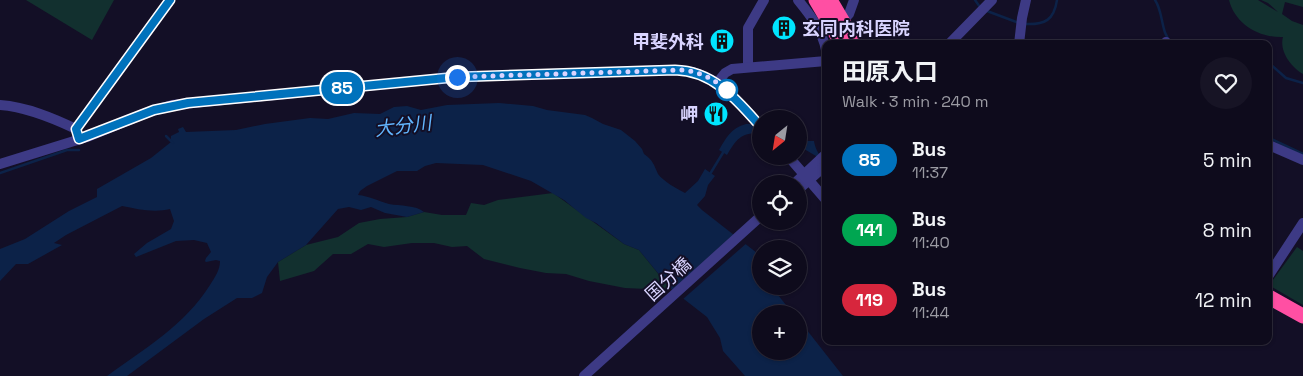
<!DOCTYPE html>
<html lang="en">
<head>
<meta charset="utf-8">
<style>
	body { margin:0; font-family:"Space Grotesk","Noto Sans JP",sans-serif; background:#171425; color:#f1f3f6; height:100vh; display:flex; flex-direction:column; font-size:19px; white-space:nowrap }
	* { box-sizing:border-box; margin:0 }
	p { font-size:16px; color:#9b9ba3 }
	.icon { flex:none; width:28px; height:28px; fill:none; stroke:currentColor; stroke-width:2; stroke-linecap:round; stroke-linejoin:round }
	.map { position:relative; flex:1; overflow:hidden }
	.details { position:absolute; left:822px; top:40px; width:450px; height:305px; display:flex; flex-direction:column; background:#0e0b1c; border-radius:10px; box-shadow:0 1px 4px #0004,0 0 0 1px #2e2b3b }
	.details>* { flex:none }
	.badge { padding:0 10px; border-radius:16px; font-size:18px; line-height:32px }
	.needle { width:32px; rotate:210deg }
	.buttons { position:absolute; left:752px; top:110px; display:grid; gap:10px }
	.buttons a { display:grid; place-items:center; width:55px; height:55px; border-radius:50%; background:#0e0b1c; box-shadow:0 1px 4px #0004,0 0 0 1px #2e2b3b; font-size:25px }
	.you { position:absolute; width:25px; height:25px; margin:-12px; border:4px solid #fff; border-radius:50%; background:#1a73e8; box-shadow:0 0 0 8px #1a73e833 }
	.map>.badge { position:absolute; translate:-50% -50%; box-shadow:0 0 0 2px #fff }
	.round { display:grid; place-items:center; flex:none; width:52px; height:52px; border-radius:26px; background:#171425 }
	.overview { display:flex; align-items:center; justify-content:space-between; height:85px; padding:0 20px }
	h1 { font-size:24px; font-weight:700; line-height:38px }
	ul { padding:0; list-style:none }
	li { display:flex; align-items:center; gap:15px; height:70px; padding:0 20px }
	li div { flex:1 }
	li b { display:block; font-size:19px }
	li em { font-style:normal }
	li .badge { min-width:55px; font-weight:700; text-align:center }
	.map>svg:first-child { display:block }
	.green { fill:#12302f }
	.water { fill:#0c2248 }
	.pier { fill:#130f26 }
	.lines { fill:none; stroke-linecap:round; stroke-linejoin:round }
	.stream { stroke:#0c2248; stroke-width:2.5 }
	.minor { stroke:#3d3a85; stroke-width:10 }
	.highway { stroke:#ff4fa3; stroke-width:15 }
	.line-casing { stroke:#fff; stroke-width:11 }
	.line { stroke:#0072bc; stroke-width:8 }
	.walk { stroke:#d9d4ff; stroke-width:5; stroke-dasharray:0 9 }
	.stop-dot { fill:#fff; stroke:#0072bc; stroke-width:2.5 }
	.labels { text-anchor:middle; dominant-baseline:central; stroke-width:4; stroke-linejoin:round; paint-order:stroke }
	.poi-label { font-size:18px; font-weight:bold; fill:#d9d4ff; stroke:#130f26; text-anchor:end }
	.street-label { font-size:18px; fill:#d9d4ff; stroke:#130f26 }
	.water-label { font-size:19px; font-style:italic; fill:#62b6ff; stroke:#130f26 }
</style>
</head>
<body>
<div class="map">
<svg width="1303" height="376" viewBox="0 0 1303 376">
	<rect width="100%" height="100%" fill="#130f26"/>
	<!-- green -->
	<g class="green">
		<path d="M26 0H114L92 40Z"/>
		<path d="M1229 0H1258L1278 12 1268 3 1261 0H1303V7L1285 2 1282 14 1292 21 1303 25V74C1291 67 1279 51 1283 37 1259 38 1235 24 1229 0Z"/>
		<path d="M553 193 624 244 639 250 669 287 659 294 647 289 625 288 589 281 566 274 546 273 520 268 484 259 467 246 452 247 434 243H412L384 247 368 244 351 254H333L314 271 280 281 278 262 306 245 338 237 359 223 380 219 407 217 424 212 442 215H466L471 203 484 205 498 200Z"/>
		<path d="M1297 247 1303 251V305L1272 287 1270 284Z"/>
	</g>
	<!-- water -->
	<g class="water">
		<path d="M499 103 533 106 547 110 585 115 592 118 603 124 621 130 635 141 642 149 644 154C653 160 654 165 658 174 663 181 677 189 685 193L698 181 705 169 715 176 708 185 705 196 697 205 702 210 757 253 761 269V286H771L793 314H761V351H799V320L843 376H745L723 351 720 338 707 317 671 289 639 250 624 244 596 223 586 218 564 200 531 181 483 165 436 163 425 166 417 171H397L367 186 360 191 358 195C369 196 378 201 389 204 400 206 416 205 424 212L407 217 385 213 371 207 361 210 349 207 338 209 306 245 278 262 267 277 262 293 252 298H237L204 319 127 376H107C144 349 185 325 210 285 215 277 220 270 220 261L216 260 206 262 205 261 206 258 211 252 207 243 194 240 176 241 136 257 134 254 147 243 171 229 174 221 170 209C154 213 137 209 122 206L66 235 54 243 62 245 28 264H16L0 281V249L25 239 69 211 97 197V189L151 158 171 142V136L179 132 178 129 183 127 186 132 236 130 265 124 310 118 328 119 354 113 380 114 394 107 407 106 421 110 447 105Z"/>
		<path d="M746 124H751L759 133C740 133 736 140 727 155L719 150C726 138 731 128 746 124Z"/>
		<path d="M799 136 807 141H814C816 155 826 159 826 171L816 156 799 146Z"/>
	</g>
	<!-- pier -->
	<path class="pier" d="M736 232 748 242 682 300 671 291Z"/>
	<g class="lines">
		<!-- stream -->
		<g class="stream">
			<path d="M975 0 980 7"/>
			<path d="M1155 0C1164 13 1160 32 1172 44"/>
			<path d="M987 11 1019 23"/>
			<path d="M1025 24C1045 25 1054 20 1057 0"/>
			<path d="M1269 63 1286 78 1303 83"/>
			<path d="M166 136 173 143"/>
			<path d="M1269 138 1303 154"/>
			<path d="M0 173 67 150H79"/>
			<path d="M710 174 724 151"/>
		</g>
		<!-- minor -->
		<g class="minor">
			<path d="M798 0C811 16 822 30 826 50"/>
			<path d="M842 21 849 14 854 0"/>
			<path d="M949 44 992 0"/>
			<path d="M1019 44 1022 18 1026 0"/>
			<path d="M1164 44 1166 42"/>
			<path d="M748 67V28L764 0"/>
			<path d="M717 83 725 73 732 69 826 61"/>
			<path d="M0 105C27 107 53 118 76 129"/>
			<path d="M79 139 76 129 170 0"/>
			<path d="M1269 145 1303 160"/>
			<path d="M788 156 826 200"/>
			<path d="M0 164 87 137 146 113 172 105 457 77 675 70C714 70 737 100 761 127"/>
			<path d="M794 184 826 154"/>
			<path d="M799 189 826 165"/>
			<path d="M1269 275 1303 223"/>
			<path d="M584 376 761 216"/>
		</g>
		<!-- highway -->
		<g class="highway">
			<path d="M816 0 842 44"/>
			<path d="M830 0 856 44"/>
			<path d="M1269 297 1303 316"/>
		</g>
	</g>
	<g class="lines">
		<defs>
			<path id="line" d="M170 0 76 129 79 139 154 110 188 103 457 77 675 70C714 71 737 100 761 127"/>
		</defs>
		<!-- line casing -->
		<use href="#line" class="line-casing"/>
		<!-- line -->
		<use href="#line" class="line"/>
		<!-- walk -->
		<path class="walk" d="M457 77 681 70C698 71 714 79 727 90"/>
	</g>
	<!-- icons -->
	<defs>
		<symbol id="building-disc" viewBox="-11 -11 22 22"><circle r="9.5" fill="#00e5ff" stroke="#130f26"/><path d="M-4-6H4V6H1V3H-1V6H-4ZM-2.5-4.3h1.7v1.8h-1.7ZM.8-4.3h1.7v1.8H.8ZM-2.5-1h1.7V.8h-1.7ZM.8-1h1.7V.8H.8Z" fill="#111"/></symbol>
		<symbol id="restaurant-disc" viewBox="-11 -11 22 22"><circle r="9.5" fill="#00e5ff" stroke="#130f26"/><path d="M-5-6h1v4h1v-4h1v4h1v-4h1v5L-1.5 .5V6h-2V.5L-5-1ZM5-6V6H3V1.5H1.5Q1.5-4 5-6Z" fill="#111"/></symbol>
	</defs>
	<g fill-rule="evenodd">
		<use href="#building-disc" x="770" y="14" width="28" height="28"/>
		<use href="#building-disc" x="708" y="27" width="28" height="28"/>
		<use href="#restaurant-disc" x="702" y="100" width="28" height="28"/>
	</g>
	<!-- markers -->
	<circle class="stop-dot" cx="727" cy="90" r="10"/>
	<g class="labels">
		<!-- poi labels -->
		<g class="poi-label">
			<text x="802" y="28" text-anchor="start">玄同内科医院</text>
			<text x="704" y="41">甲斐外科</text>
			<text x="698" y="114">岬</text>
		</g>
		<!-- street labels -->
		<g class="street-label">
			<text transform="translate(668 279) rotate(-42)">国分橋</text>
		</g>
		<!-- water labels -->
		<g class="water-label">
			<text transform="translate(403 126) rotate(-7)">大分川</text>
		</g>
	</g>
</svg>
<div class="buttons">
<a><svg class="needle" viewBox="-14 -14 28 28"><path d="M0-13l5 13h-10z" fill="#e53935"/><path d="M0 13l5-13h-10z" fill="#9b9ba3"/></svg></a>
<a><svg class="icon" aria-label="locate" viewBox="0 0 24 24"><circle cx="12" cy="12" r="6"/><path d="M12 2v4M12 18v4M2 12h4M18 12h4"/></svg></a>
<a><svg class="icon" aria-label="layers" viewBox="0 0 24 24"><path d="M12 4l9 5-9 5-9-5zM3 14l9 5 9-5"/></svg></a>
<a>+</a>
</div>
<div class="you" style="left:457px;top:77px"></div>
<b class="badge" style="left:342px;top:88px;background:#0072bc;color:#fff">85</b>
<section class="details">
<div class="overview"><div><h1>田原入口</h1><p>Walk · 3 min · 240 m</p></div><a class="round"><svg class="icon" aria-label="heart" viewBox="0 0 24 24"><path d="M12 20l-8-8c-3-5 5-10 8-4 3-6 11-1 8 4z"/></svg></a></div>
<ul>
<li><span class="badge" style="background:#0072bc;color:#fff">85</span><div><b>Bus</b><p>11:37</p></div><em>5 min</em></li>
<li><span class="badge" style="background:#00a651;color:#fff">141</span><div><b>Bus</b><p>11:40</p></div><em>8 min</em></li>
<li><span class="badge" style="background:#d7263d;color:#fff">119</span><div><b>Bus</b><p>11:44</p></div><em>12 min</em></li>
</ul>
</section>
</div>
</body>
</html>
